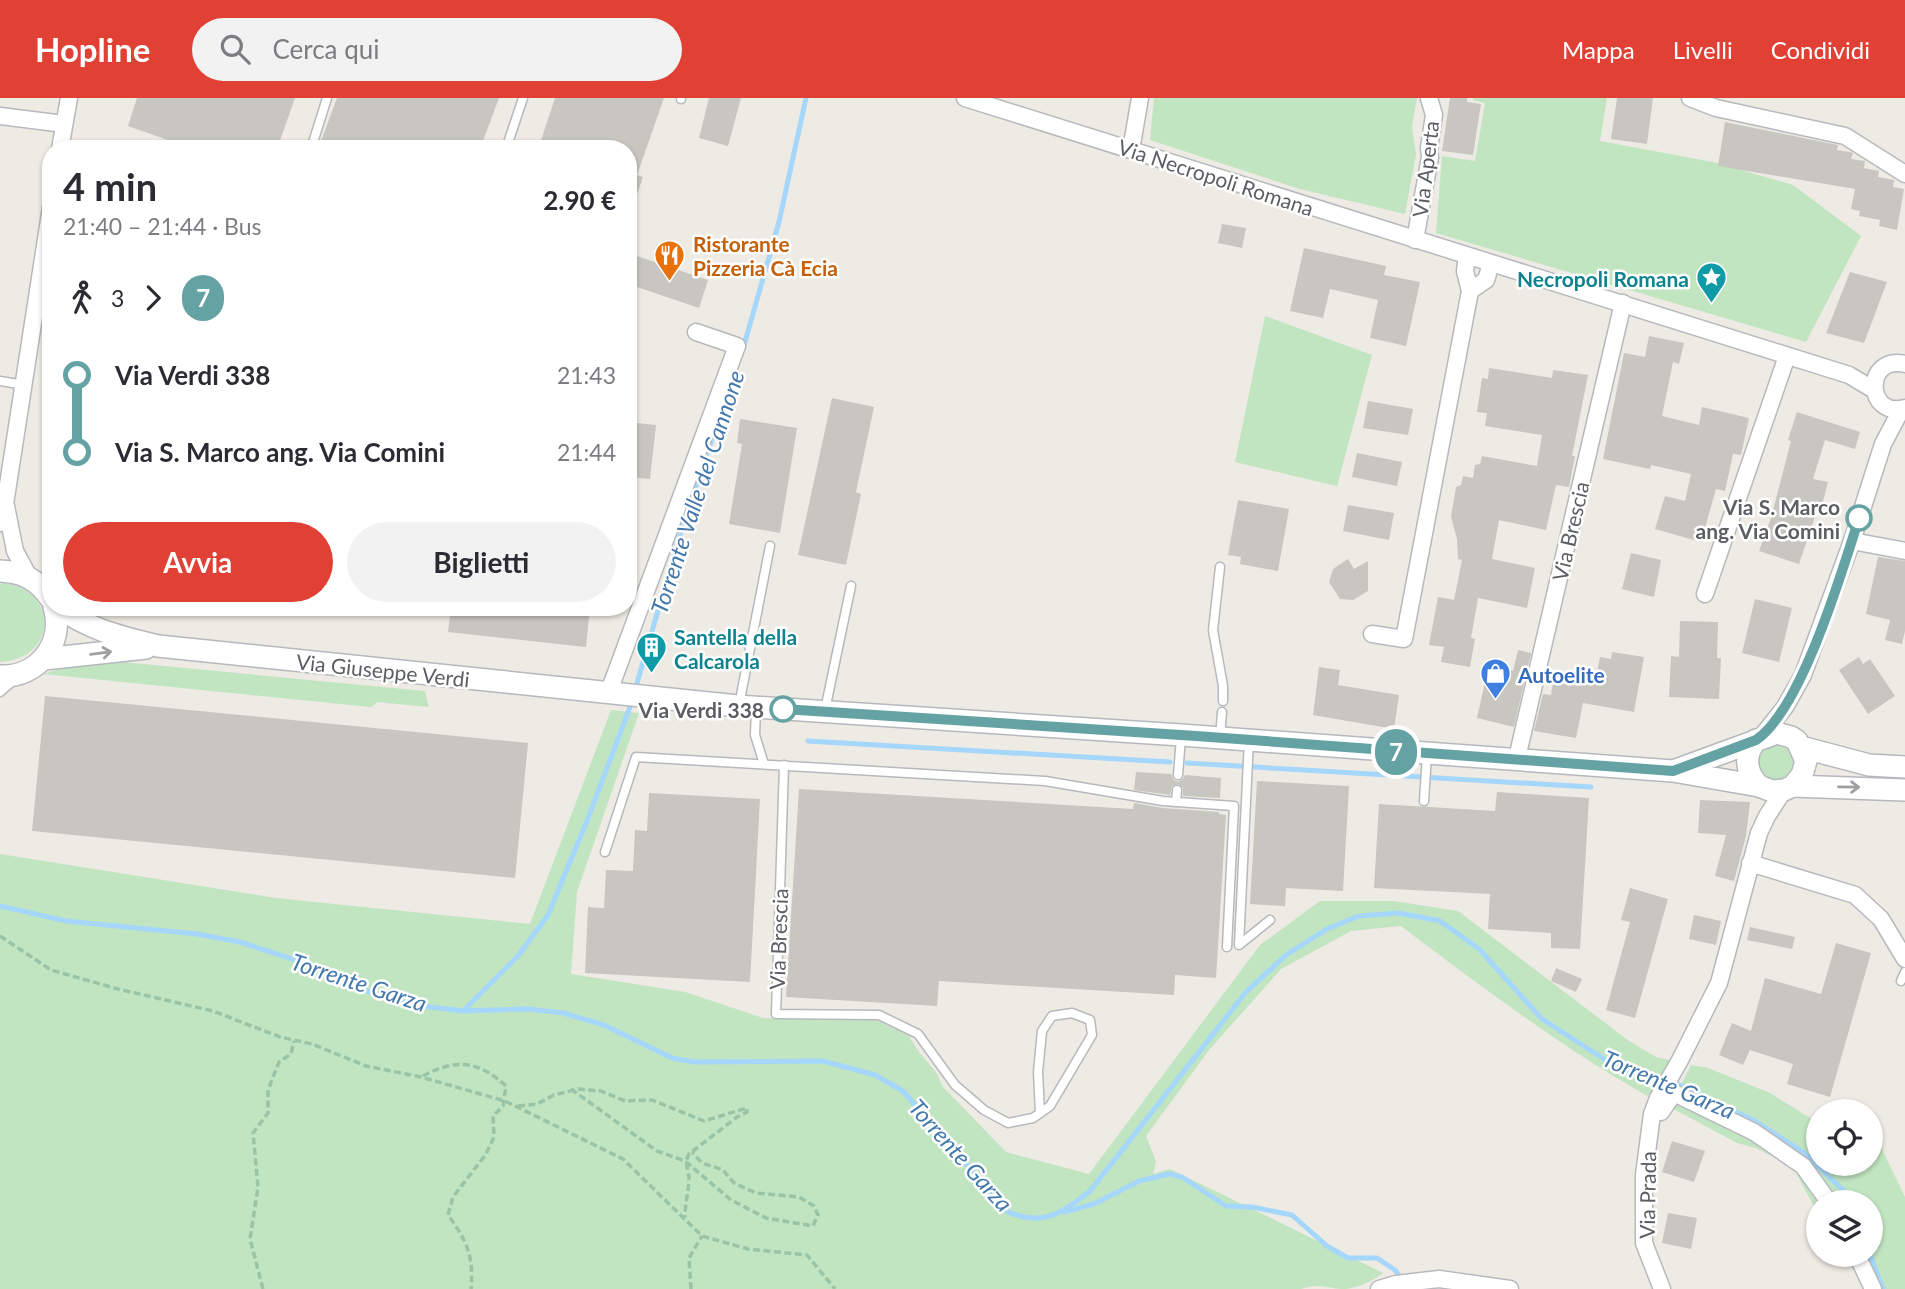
<!DOCTYPE html>
<html lang="it">
<head>
<meta charset="utf-8">
<style>
	body { margin:0; font-family:Lato,sans-serif; background:#f2f2f3; color:#2b2b33; height:100vh; display:flex; flex-direction:column; font-size:26px; white-space:nowrap }
	* { box-sizing:border-box; margin:0 }
	p { font-size:23px; color:#7c7c81 }
	.icon { flex:none; width:38px; height:38px; fill:none; stroke:currentColor; stroke-width:2; stroke-linecap:round; stroke-linejoin:round }
	.map { position:relative; flex:1; overflow:hidden }
	.details { position:absolute; left:42px; top:42px; width:595px; height:476px; display:flex; flex-direction:column; background:#fff; border-radius:28px; box-shadow:0 2px 5px #0004 }
	.details>* { flex:none }
	.badge { padding:0 14px; border-radius:23px; font-size:24px; line-height:46px }
	.fabs { position:absolute; left:1806px; top:1001px; display:grid; gap:14px }
	.fabs a { display:grid; place-items:center; width:77px; height:77px; border-radius:50%; background:#fff; box-shadow:0 2px 5px #0004; font-size:35px }
	.map>.badge { position:absolute; translate:-50% -50%; box-shadow:0 0 0 4px #fff }
	.legs { display:flex; align-items:center; gap:10px; height:77px; padding:0 21px; font-size:23px }
	.legs p { margin-inline-start:auto }
	.head { display:flex; align-items:center; justify-content:space-between; height:119px; padding:0 21px }
	h1 { font-size:38px; font-weight:700; line-height:52px }
	.button { display:flex; gap:14px; margin-top:auto; padding:14px 21px }
	.button a { flex:1; height:80px; border-radius:42px; background:#e14135; color:#fff; font-size:28px; font-weight:700; line-height:80px; text-align:center }
	.button a+a { background:#f2f2f3; color:#2b2b33 }
	ul { padding:0 21px; list-style:none }
	li { display:flex; align-items:center; gap:24px; height:77px; font-size:26px }
	li i { display:grid; place-items:center; width:10px; height:100%; margin:0 9px; background:currentColor }
	li i::after { content:''; width:18px; height:18px; margin:-9px; border:5px solid; border-radius:50%; background:#fff }
	li p { margin-inline-start:auto }
	li:first-child i { background:linear-gradient(#0000 50%,currentColor 0) }
	li:last-child i { background:linear-gradient(currentColor 50%,#0000 0) }
	header { display:flex; align-items:center; gap:42px; box-sizing:border-box; height:98px; padding:0 35px; background:#e14135; color:#fff }
	header strong { font-size:33px }
	nav { display:flex; gap:38px; margin-inline-start:auto; font-size:24px }
	.search { width:490px; height:63px; background:#f2f2f3; display:flex; align-items:center; gap:18px; box-sizing:border-box; padding:0 24px; border-radius:38px; color:#7c7c81; font-size:26px }
	.map>svg:first-child { display:block }
	.green { fill:#c1e4c1 }
	.lines { fill:none; stroke-linecap:round; stroke-linejoin:round }
	.stream { stroke:#a5d6fb; stroke-width:5 }
	.building { fill:#c8c6c0 }
	.lane-casing { stroke:#b6b9bd; stroke-width:11 }
	.street-casing { stroke:#b6b9bd; stroke-width:19 }
	.secondary-casing { stroke:#b5b8bd; stroke-width:24 }
	.path { stroke:#9ac4a6; stroke-width:3.5; stroke-dasharray:7 3.5; stroke-linecap:butt }
	.lane { stroke:#fff; stroke-width:8 }
	.street { stroke:#fff; stroke-width:16 }
	.secondary { stroke:#fff; stroke-width:21 }
	.oneway { stroke:#9d9fa1 }
	.line-1-casing { stroke:#fff; stroke-width:16 }
	.line-1 { stroke:#65a2a3; stroke-width:10 }
	.stop-1-dot { fill:#fff; stroke:#65a2a3; stroke-width:3.5 }
	.labels { text-anchor:middle; dominant-baseline:central; stroke-width:5; stroke-linejoin:round; paint-order:stroke }
	.street-label { font-size:21px; fill:#5b5f63; stroke:#fff }
	.food-label { font-size:21px; font-weight:bold; fill:#c56008; stroke:#fff; text-anchor:start }
	.culture-label { font-size:21px; font-weight:bold; fill:#0d838f; stroke:#fff; text-anchor:end }
	.stop-label { font-size:21px; font-weight:bold; fill:#5b5f63; stroke:#fff; text-anchor:end }
	.shop-label { font-size:21px; font-weight:bold; fill:#366cbe; stroke:#fff; text-anchor:start }
	.water-label { font-size:23px; font-style:italic; fill:#4378ad; stroke:#fff }
</style>
</head>
<body>
<header>
<strong>Hopline</strong>
<div class="search"><svg class="icon" aria-label="search" viewBox="0 0 24 24"><circle cx="10" cy="10" r="6"/><path d="M15 15l6 6"/></svg>Cerca qui</div>
<nav><a>Mappa</a><a>Livelli</a><a>Condividi</a></nav>
</header>
<div class="map">
<svg width="1905" height="1191" viewBox="0 0 1905 1191">
	<rect width="100%" height="100%" fill="#edebe3"/>
	<!-- green -->
	<g class="green">
		<path d="M1154 0H1417L1412 28 1416 57 1405 116 1300 91 1150 42Z"/>
		<path d="M1473 0H1607L1600 43 1713 64 1793 87 1861 138 1806 244 1436 135 1442 58 1475 63 1485 5 1473 2Z"/>
		<path d="M1265 218 1372 257 1337 388 1235 364Z"/>
		<path d="M4 485C60 493 57 561 0 564V486Z"/>
		<path d="M80 564H122L425 593 429 609 377 604 371 609 44 576Z"/>
		<path d="M611 612 639 615 577 794 571 876 685 894 763 920 876 922 909 938 919 954 936 974 943 989 1006 1054 1089 1076 1260 847 1320 803H1394L1458 813 1629 943 1656 959 1674 963 1649 999C1561 949 1482 889 1401 828L1351 833 1281 871 1209 952 1146 1038 1156 1064 1153 1076 1170 1071 1383 1175C1372 1183 1361 1189 1346 1191 1329 1191 1320 1184 1301 1191H0V756L276 800 530 826Z"/>
		<circle cx="1776" cy="664" r="17"/>
		<path d="M1691 967 1708 970 1770 995 1818 1025V1066H1871V1043L1879 1045 1905 1099V1191H1868L1846 1157H1871V1104H1818V1116L1793 1069 1756 1050 1737 1045 1670 1009Z"/>
	</g>
	<g class="lines">
		<!-- stream -->
		<g class="stream">
			<path d="M743 251 779 124 806 0"/>
			<path d="M635 592 682 430 729 291"/>
			<path d="M808 643 1170 664"/>
			<path d="M1187 665 1591 689"/>
			<path d="M0 808 66 823 197 836 240 844 311 867 363 892 414 907 463 913 528 911 563 915 604 927 672 960 694 964 823 963 875 977 903 993 1008 1114C1043 1129 1062 1115 1090 1093L1246 894 1286 857 1327 831 1359 818 1399 815 1440 823 1479 851 1542 921 1610 965 1673 984 1753 1022 1803 1054 1843 1092 1853 1104"/>
			<path d="M463 913 518 858 548 817 587 723 633 601"/>
			<path d="M1064 1114 1094 1106 1139 1083 1169 1076 1182 1079 1226 1108 1252 1109 1292 1117 1327 1148 1348 1160H1377L1395 1172 1402 1181"/>
			<path d="M1870 1157 1883 1191"/>
		</g>
	</g>
	<!-- building -->
	<g class="building">
		<path d="M137 0H295L277 51H193L128 28Z"/>
		<path d="M337 0H499L480 51H318Z"/>
		<path d="M555 0H664L637 77 643 79 630 116H628V51H538Z"/>
		<path d="M709 0H741L728 48 699 40Z"/>
		<path d="M1450 0H1467V4L1481 6 1473 57 1442 53Z"/>
		<path d="M1617 0H1653L1647 46 1611 41Z"/>
		<path d="M1725 24 1838 47 1837 52 1850 54 1853 55 1851 61 1865 63 1864 70 1879 73 1878 79 1894 82 1893 89 1904 91 1897 132 1879 128 1880 122 1859 118 1860 113 1851 111 1855 91 1718 68Z"/>
		<path d="M1222 126 1246 130 1242 150 1218 145Z"/>
		<path d="M1304 150 1386 168 1384 177 1420 184 1406 248 1370 240 1378 202 1330 191 1323 220 1290 213Z"/>
		<path d="M628 155 708 182 699 210 628 186Z"/>
		<path d="M1850 174 1887 184 1864 245 1826 235Z"/>
		<path d="M1649 238 1684 245 1679 266 1673 264 1662 318 1699 327 1702 309 1749 320 1741 357 1733 356 1725 393 1716 391 1701 444 1655 431 1665 398 1685 403 1691 376 1651 367 1650 371 1603 361 1624 255 1645 259Z"/>
		<path d="M1489 270 1552 280 1553 272 1588 277 1572 358H1575L1569 389 1556 387 1546 432 1499 422 1492 461 1535 470 1527 510 1478 500 1471 540 1475 541 1470 569 1441 564 1444 549 1429 547 1438 499 1454 502 1462 462 1458 461 1457 441 1451 419 1456 389 1461 387 1463 378 1473 380 1475 367 1480 366 1482 358 1537 368 1542 337 1485 328 1487 315 1477 314 1482 280 1488 281Z"/>
		<path d="M832 300 874 309 856 394 861 396 846 467 798 457Z"/>
		<path d="M1368 303 1413 311 1408 337 1363 330Z"/>
		<path d="M1797 314 1860 334 1855 351 1825 342 1813 381 1828 384 1821 411 1818 410 1799 466 1759 453 1771 420 1791 343 1788 342Z"/>
		<path d="M740 321 797 330 780 435 729 426 742 346 737 345Z"/>
		<path d="M628 324 656 327 650 381 628 379Z"/>
		<path d="M1357 355 1402 364 1397 388 1352 379Z"/>
		<path d="M1238 402 1289 411 1278 473 1240 466 1241 459 1228 457Z"/>
		<path d="M1348 407 1394 415 1389 442 1343 433Z"/>
		<path d="M1631 455 1661 462 1654 499 1622 491Z"/>
		<path d="M1878 459 1905 463V533L1902 546 1885 542 1890 522 1866 516Z"/>
		<path d="M1348 461 1354 471 1368 463V493L1353 502 1340 501 1329 484 1333 471Z"/>
		<path d="M1755 501 1792 510 1779 564 1742 555Z"/>
		<path d="M451 509H590L586 549 448 534Z"/>
		<path d="M1680 523 1718 524 1717 560H1721L1719 601 1669 599 1671 558 1679 559Z"/>
		<path d="M1518 552 1531 555 1514 629 1477 620 1489 567 1513 573Z"/>
		<path d="M1612 554 1644 559 1634 614 1583 605 1576 640 1534 633 1543 596 1551 597 1553 584 1580 588 1581 583 1595 585 1600 559 1611 561Z"/>
		<path d="M1859 559 1863 566 1870 561 1895 598 1868 616 1839 572Z"/>
		<path d="M1319 569 1340 572 1338 587 1399 597 1394 631 1313 617Z"/>
		<path d="M45 598 528 645 515 780 32 733Z"/>
		<path d="M1136 674 1171 676 1174 682 1178 684 1183 681 1185 677 1221 680 1220 700 1183 698V690L1178 686 1172 688 1170 697 1134 692Z"/>
		<path d="M1257 683 1349 688 1343 793 1286 790 1285 808 1250 806Z"/>
		<path d="M799 691 1133 711 1134 705 1163 710 1219 714V716L1226 717 1216 880 1175 877 1174 897 939 883 937 908 786 899Z"/>
		<path d="M1497 694 1589 700 1580 851 1551 850V835L1488 831 1490 796 1374 790 1379 706 1495 713Z"/>
		<path d="M649 695 760 701 750 884 585 875 588 809 604 810 606 772 633 773 635 732 647 733Z"/>
		<path d="M1700 702 1750 704 1746 738 1734 783 1715 778 1726 737 1698 735Z"/>
		<path d="M1630 790 1668 801 1635 920 1606 912 1630 824 1621 822Z"/>
		<path d="M1694 817 1721 823 1716 847 1689 841Z"/>
		<path d="M1750 829 1795 839 1792 851 1747 842Z"/>
		<path d="M1836 845 1871 855 1830 999 1787 986 1793 966 1750 952 1743 967 1719 957 1732 925 1751 933 1765 880 1821 896Z"/>
		<path d="M1556 870 1582 881 1576 894 1551 883Z"/>
		<path d="M1672 1043 1705 1053 1694 1084 1662 1074Z"/>
		<path d="M1668 1115 1697 1120 1691 1151 1662 1145Z"/>
	</g>
	<g class="lines">
		<defs>
			<g id="lane">
				<path d="M681 1V0"/>
				<path d="M311 51 327 0"/>
				<path d="M506 51 523 0"/>
				<path d="M0 283 24 287"/>
				<path d="M1220 469 1213 532 1223 588V603"/>
				<path d="M0 594 14 582"/>
				<path d="M739 607 770 448"/>
				<path d="M756 609 755 637 764 666"/>
				<path d="M825 612 851 488"/>
				<path d="M1220 640 1222 614"/>
				<path d="M1249 642 1239 847 1270 822"/>
				<path d="M784 667 776 916 879 917 918 936 955 987 984 1012 1008 1025 1033 1020 1050 1008 1092 937 1090 922 1072 915 1052 918 1042 933 1038 974 1040 1015"/>
				<path d="M1178 677 1181 640"/>
				<path d="M1424 703 1427 657"/>
				<path d="M1176 704 1177 692"/>
				<path d="M605 754 636 659 1045 683 1163 703 1234 708 1227 849"/>
				<path d="M1901 883 1905 874"/>
			</g>
			<g id="street">
				<path d="M965 0 1849 277 1874 292"/>
				<path d="M1690 0 1716 10 1845 38 1905 76"/>
				<path d="M0 18 64 26"/>
				<path d="M60 51 69 0"/>
				<path d="M1131 52 1140 0"/>
				<path d="M1415 142 1430 59 1429 50 1434 17 1429 0"/>
				<path d="M1470 193 1486 182 1491 166"/>
				<path d="M1905 266C1863 257 1866 321 1905 310"/>
				<path d="M6 408 15 453 29 479"/>
				<path d="M0 425 5 406 51 109"/>
				<path d="M1852 443 1905 453"/>
				<path d="M1705 496 1787 258"/>
				<path d="M1372 536 1404 541 1470 193 1465 173 1467 158"/>
				<path d="M608 596 737 248 696 234"/>
				<path d="M1762 638 1785 609 1803 577 1852 443 1883 346 1901 312"/>
				<path d="M1517 660 1623 205"/>
				<path d="M1750 765 1855 797 1881 821 1905 861"/>
				<path d="M1661 1014 1674 995 1754 1034 1803 1068 1829 1104"/>
				<path d="M1857 1157 1873 1191"/>
				<path d="M1379 1191 1396 1186 1439 1181 1510 1191"/>
				<path d="M1662 1191 1644 1145V1077L1652 1016 1658 1000 1679 964 1719 885 1759 735 1767 718 1784 692"/>
			</g>
			<g id="secondary">
				<path d="M0 473C23 474 38 482 51 501"/>
				<path d="M59 509C89 532 122 539 158 548L738 608 1181 637 1673 673 1759 688 1772 693 1784 692 1793 688 1802 677 1806 663 1797 643 1791 639 1777 635 1673 673"/>
				<path d="M44 561 146 550"/>
				<path d="M0 578C38 580 65 545 54 509"/>
				<path d="M1756 642C1744 657 1745 674 1759 688"/>
				<path d="M1801 649 1869 667 1905 669"/>
				<path d="M1793 688 1905 692"/>
			</g>
		</defs>
		<!-- lane casing -->
		<use href="#lane" class="lane-casing"/>
		<!-- street casing -->
		<use href="#street" class="street-casing"/>
		<!-- secondary casing -->
		<use href="#secondary" class="secondary-casing"/>
		<!-- path -->
		<g class="path">
			<path d="M0 838 51 872 118 891 213 913 280 939 312 946 366 968 421 979 505 1003 623 1061 702 1138 748 1151 807 1157 835 1191"/>
			<path d="M423 978C456 960 479 963 506 988L503 1008 493 1018 494 1039 486 1056 453 1099 448 1117C467 1143 474 1158 471 1191"/>
			<path d="M571 991 657 1053 685 1063 731 1102 766 1120 813 1128 818 1117 814 1108 799 1099 756 1095 734 1085 723 1072 702 1065 692 1054"/>
			<path d="M518 1008 537 1006 554 997 578 991 601 993 625 1003 652 1002 704 1023 747 1010V1014L737 1019 689 1056C683 1066 690 1073 689 1084 688 1096 685 1107 685 1119"/>
			<path d="M263 1191 250 1141 258 1089 253 1035 268 1015V992L279 964 291 956 294 943"/>
			<path d="M691 1191 689 1160 702 1138"/>
		</g>
		<!-- lane -->
		<use href="#lane" class="lane"/>
		<!-- street -->
		<use href="#street" class="street"/>
		<!-- secondary -->
		<use href="#secondary" class="secondary"/>
	</g>
	<!-- one-way arrows -->
	<defs><path id="oneway-shaft" d="M-6 0H5M1.5-3L5.5 0L1.5 3" fill="none" stroke-width="1.6" stroke-linecap="round" stroke-linejoin="round" transform="scale(1.75)"/></defs>
	<g class="oneway">
		<use href="#oneway-shaft" transform="translate(101 555) rotate(-7)"/>
		<use href="#oneway-shaft" transform="translate(1849 689) rotate(1)"/>
	</g>
	<g class="lines">
		<defs>
			<path id="line-1" d="M783 611 1196 638 1673 673 1756 642C1801 612 1842 474 1859 420"/>
		</defs>
		<!-- line-1 casing -->
		<use href="#line-1" class="line-1-casing"/>
		<!-- line-1 -->
		<use href="#line-1" class="line-1"/>
	</g>
	<!-- icons -->
	<defs>
		<symbol id="restaurant-pin" viewBox="-11 -11 22 30"><path d="M0 17L-7.5 6A9.5 9.5 0 1 1 7.5 6Z" fill="#e8710a" stroke="#fff"/><path d="M-5-6h1v4h1v-4h1v4h1v-4h1v5L-1.5 .5V6h-2V.5L-5-1ZM5-6V6H3V1.5H1.5Q1.5-4 5-6Z" fill="#fff"/></symbol>
		<symbol id="sight-pin" viewBox="-11 -11 22 30"><path d="M0 17L-7.5 6A9.5 9.5 0 1 1 7.5 6Z" fill="#0f9aa8" stroke="#fff"/><path d="M0-6L1.8-2.2L6-1.7L2.9 1.2L3.7 5.4L0 3.3L-3.7 5.4L-2.9 1.2L-6-1.7L-1.8-2.2Z" fill="#fff"/></symbol>
		<symbol id="building-pin" viewBox="-11 -11 22 30"><path d="M0 17L-7.5 6A9.5 9.5 0 1 1 7.5 6Z" fill="#0f9aa8" stroke="#fff"/><path d="M-4-6H4V6H1V3H-1V6H-4ZM-2.5-4.3h1.7v1.8h-1.7ZM.8-4.3h1.7v1.8H.8ZM-2.5-1h1.7V.8h-1.7ZM.8-1h1.7V.8H.8Z" fill="#fff"/></symbol>
		<symbol id="shop-pin" viewBox="-11 -11 22 30"><path d="M0 17L-7.5 6A9.5 9.5 0 1 1 7.5 6Z" fill="#3f7fe0" stroke="#fff"/><path d="M-5-2.5h2.3a2.7 3.5 0 0 1 5.4 0H5L5.5 6h-11ZM-1.5-2.5h3a1.5 2.3 0 0 0-3 0Z" fill="#fff"/></symbol>
	</defs>
	<g fill-rule="evenodd">
		<use href="#restaurant-pin" x="652" y="140" width="35" height="47"/>
		<use href="#sight-pin" x="1694" y="162" width="35" height="47"/>
		<use href="#building-pin" x="634" y="532" width="35" height="47"/>
		<use href="#shop-pin" x="1478" y="558" width="35" height="47"/>
	</g>
	<!-- markers -->
	<g class="stop-1-dot">
		<circle cx="1859" cy="420" r="12"/>
		<circle cx="783" cy="611" r="12"/>
	</g>
	<g class="labels">
		<!-- street labels -->
		<g class="street-label">
			<text transform="translate(1425 71) rotate(-83)">Via Aperta</text>
			<text transform="translate(1216 79) rotate(18)">Via Necropoli Romana</text>
			<text transform="translate(1570 433) rotate(-77)">Via Brescia</text>
			<text transform="translate(383 572) rotate(6)">Via Giuseppe Verdi</text>
			<text transform="translate(778 841) rotate(-88)">Via Brescia</text>
			<text transform="translate(1647 1097) rotate(-89)">Via Prada</text>
		</g>
		<!-- food labels -->
		<g class="food-label">
			<text x="693" y="145">Ristorante<tspan x="693" dy="24">Pizzeria Cà Ecia</tspan></text>
		</g>
		<!-- culture labels -->
		<g class="culture-label">
			<text x="1689" y="180">Necropoli Romana</text>
			<text x="674" y="538" text-anchor="start">Santella della<tspan x="674" dy="24">Calcarola</tspan></text>
		</g>
		<!-- stop labels -->
		<g class="stop-label">
			<text x="1840" y="408">Via S. Marco<tspan x="1840" dy="24">ang. Via Comini</tspan></text>
			<text x="764" y="611">Via Verdi 338</text>
		</g>
		<!-- shop labels -->
		<g class="shop-label">
			<text x="1518" y="576">Autoelite</text>
		</g>
		<!-- water labels -->
		<g class="water-label">
			<text transform="translate(697 394) rotate(-72)">Torrente Valle del Cannone</text>
			<text transform="translate(359 884) rotate(18)">Torrente Garza</text>
			<text transform="translate(1669 986) rotate(23)">Torrente Garza</text>
			<text transform="translate(961 1057) rotate(48)">Torrente Garza</text>
		</g>
	</g>
</svg>
<div class="fabs">
<a><svg class="icon" aria-label="locate" viewBox="0 0 24 24"><circle cx="12" cy="12" r="6"/><path d="M12 2v4M12 18v4M2 12h4M18 12h4"/></svg></a>
<a><svg class="icon" aria-label="layers" viewBox="0 0 24 24"><path d="M12 4l9 5-9 5-9-5zM3 14l9 5 9-5"/></svg></a>
</div>
<b class="badge" style="left:1396px;top:654px;background:#65a2a3;color:#fff">7</b>
<section class="details">
<div class="head"><div><h1>4 min</h1><p>21:40 – 21:44 · Bus</p></div><b>2.90 €</b></div>
<div class="legs"><svg class="icon" aria-label="walk" viewBox="0 0 24 24"><circle cx="13" cy="4" r="2"/><path d="M13 8l-2 6 4 7M11 14l-3 7M7 12l3-4h3l4 4"/></svg>3<svg class="icon" aria-label="forward" viewBox="0 0 24 24"><path d="M9 5l7 7-7 7"/></svg><b class="badge" style="background:#65a2a3;color:#fff">7</b></div>
<ul>
<li><i style="color:#65a2a3"></i><b>Via Verdi 338</b><p>21:43</p></li>
<li><i style="color:#65a2a3"></i><b>Via S. Marco ang. Via Comini</b><p>21:44</p></li>
</ul>
<div class="button"><a>Avvia</a><a>Biglietti</a></div>
</section>
</div>
</body>
</html>
